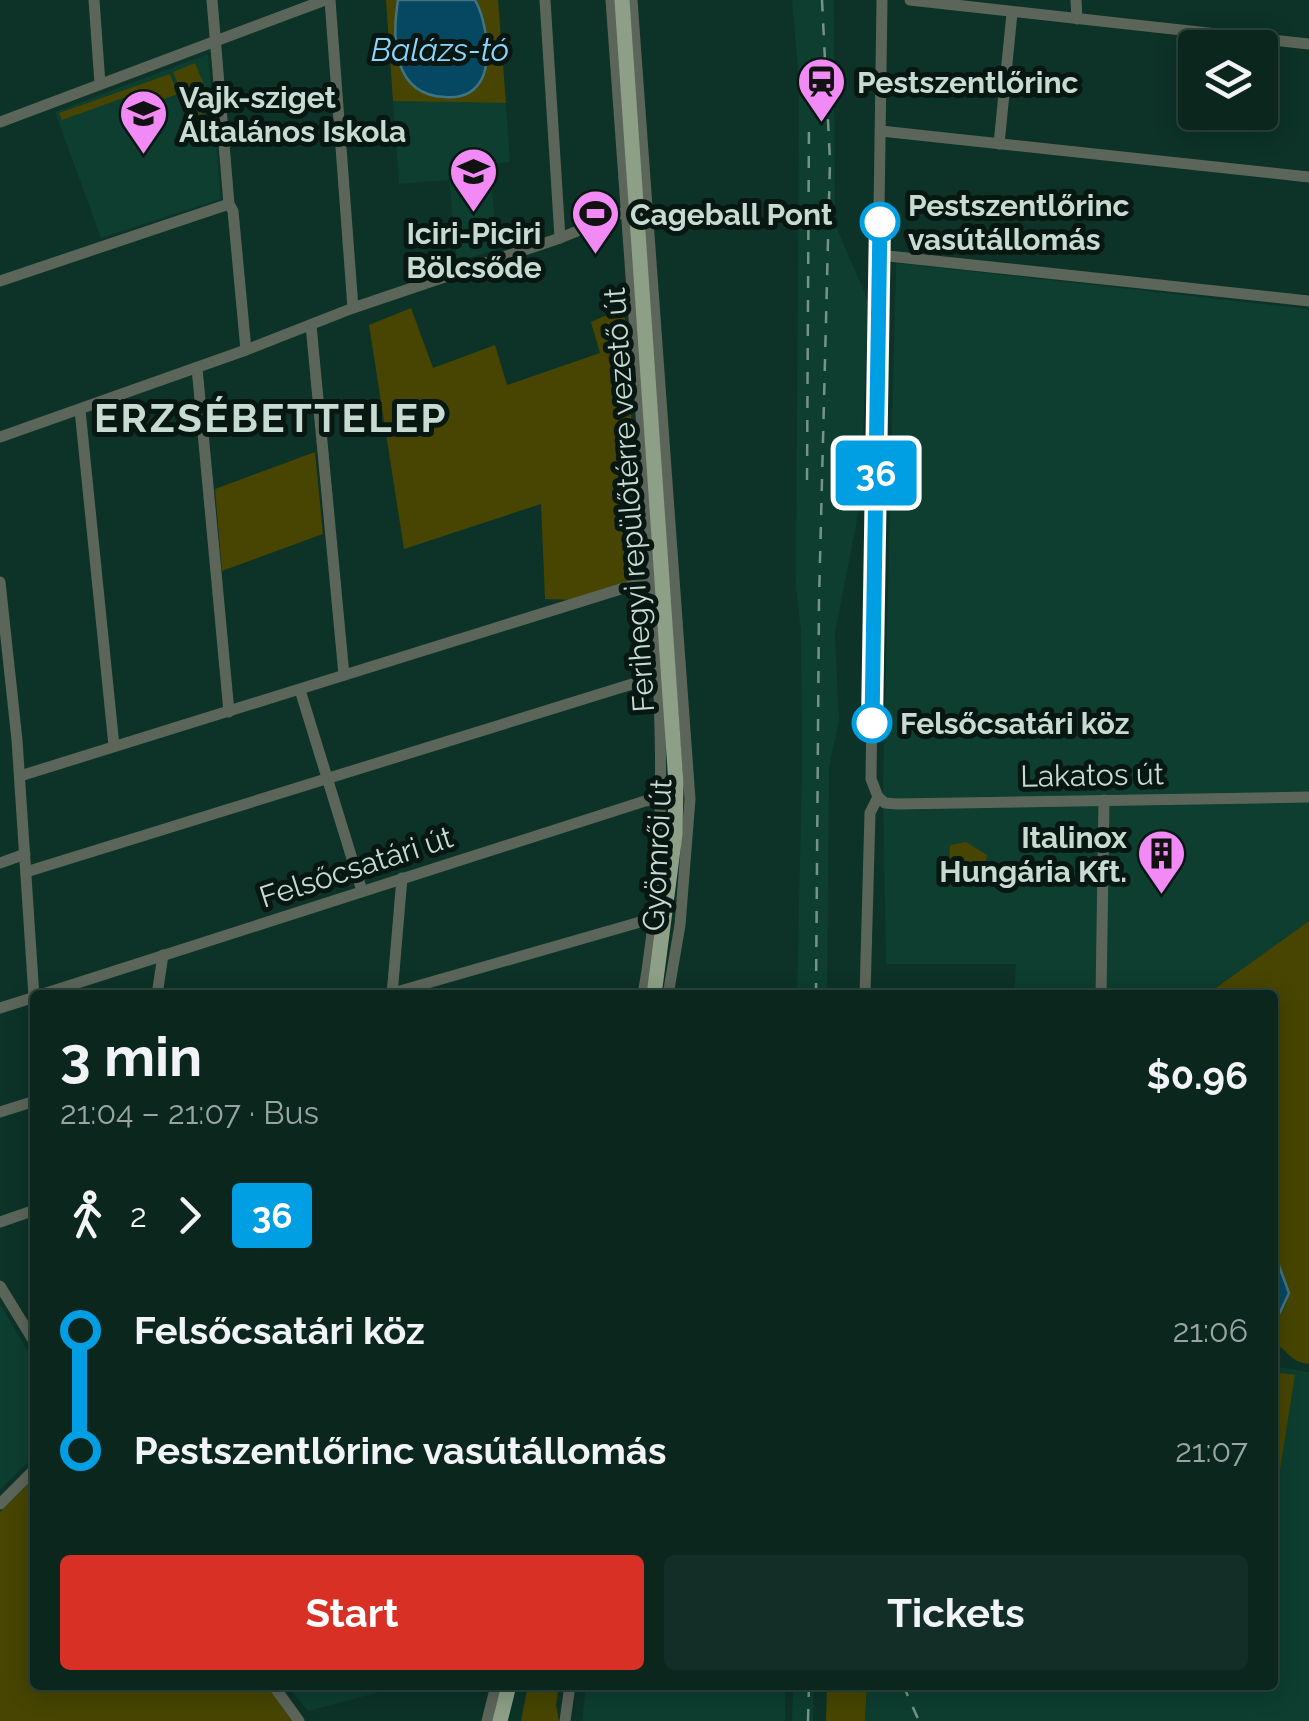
<!DOCTYPE html>
<html lang="en">
<head>
<meta charset="utf-8">
<style>
	body { margin:0; font-family:Raleway,sans-serif; background:#132e26; color:#f1f3f6; height:100vh; display:flex; flex-direction:column; font-size:38px; white-space:nowrap }
	* { box-sizing:border-box; margin:0 }
	p { font-size:32px; color:#99a5a4 }
	.icon { flex:none; width:55px; height:55px; fill:none; stroke:currentColor; stroke-width:2; stroke-linecap:round; stroke-linejoin:round }
	.map { position:relative; flex:1; overflow:hidden }
	.drawer { position:absolute; left:30px; top:990px; width:1248px; height:700px; display:flex; flex-direction:column; background:#0a261d; border-radius:10px; box-shadow:0 5px 25px #0003,0 0 0 2px #2a433b }
	.drawer>* { flex:none }
	.badge { padding:0 20px; border-radius:8px; font-size:35px; line-height:65px }
	.tools { position:absolute; left:1178px; top:30px; display:grid; gap:20px }
	.tools a { display:grid; place-items:center; width:100px; height:100px; border-radius:10px; background:#0a261d; box-shadow:0 5px 25px #0003,0 0 0 2px #2a433b; font-size:50px }
	.map>.badge { position:absolute; translate:-50% -50%; box-shadow:0 0 0 5px #fff }
	.legs { display:flex; align-items:center; gap:15px; height:110px; padding:0 30px; font-size:32px }
	.legs p { margin-inline-start:auto }
	.headline { display:flex; align-items:center; justify-content:space-between; height:170px; padding:0 30px }
	h1 { font-size:55px; font-weight:700; line-height:75px }
	.action { display:flex; gap:20px; margin-top:auto; padding:20px 30px }
	.action a { flex:1; height:115px; border-radius:10px; background:#d93025; color:#fff; font-size:40px; font-weight:700; line-height:115px; text-align:center }
	.action a+a { background:#132e26; color:#f1f3f6 }
	ul { padding:0 30px; list-style:none }
	li { display:flex; align-items:center; gap:35px; height:120px; font-size:38px }
	li i { display:grid; place-items:center; width:15px; height:100%; margin:0 12px; background:currentColor }
	li i::after { content:''; width:25px; height:25px; margin:-12px; border:8px solid; border-radius:50%; background:#0a261d }
	li p { margin-inline-start:auto }
	li:first-child i { background:linear-gradient(#0000 50%,currentColor 0) }
	li:last-child i { background:linear-gradient(currentColor 50%,#0000 0) }
	.map>svg:first-child { display:block }
	.built { fill:#0d3e30 }
	.green { fill:#474501 }
	.water { fill:#064761; stroke:#407383; stroke-width:2.5 }
	.lines { fill:none; stroke-linecap:round; stroke-linejoin:round }
	.minor { stroke:#5c6559; stroke-width:11 }
	.major { stroke:#8d9f87; stroke-width:15 }
	.rail { stroke:#779389; stroke-width:2.5; stroke-dasharray:12 12; stroke-linecap:butt }
	.line-1-casing { stroke:#fff; stroke-width:22 }
	.line-1 { stroke:#009ee3; stroke-width:15 }
	.stop-1-dot { fill:#fff; stroke:#009ee3; stroke-width:5 }
	.labels { text-anchor:middle; dominant-baseline:central; stroke-width:10; stroke-linejoin:round; paint-order:stroke }
	.poi-label { font-size:30px; font-weight:bold; fill:#c7dbd3; stroke:#081711; text-anchor:start }
	.stop-label { font-size:30px; font-weight:bold; fill:#c7dbd3; stroke:#081711; text-anchor:start }
	.street-label { font-size:30px; fill:#c7dbd3; stroke:#081711 }
	.water-label { font-size:32px; font-style:italic; fill:#8cd7fe; stroke:#081711 }
	.district-label { font-size:40px; font-weight:bold; letter-spacing:2.5px; fill:#c7dbd3; stroke:#081711 }
</style>
</head>
<body>
<div class="map">
<svg width="1309" height="1721" viewBox="0 0 1309 1721">
	<rect width="100%" height="100%" fill="#0d3227"/>
	<!-- built -->
	<g class="built">
		<path d="M792 0H834L835 224 868 301 861 500 835 632 839 721 829 768 827 995H797L802 768 801 632 796 585 799 81Z"/>
		<path d="M208 54 221 199 101 238 55 112Z"/>
		<path d="M393 101 506 103 510 162 490 164 497 249 457 262 449 180 399 184Z"/>
		<path d="M896 263 1309 309V921L1205 995H1014L1016 964H886L883 787Z"/>
		<path d="M0 1304 35 1363V1455L0 1490Z"/>
		<path d="M1273 1366 1309 1372V1721H865L867 1685H1272Z"/>
		<path d="M287 1685H407L308 1711Z"/>
		<path d="M586 1685H785V1721H582Z"/>
		<path d="M793 1685H813V1721H792Z"/>
	</g>
	<!-- green -->
	<g class="green">
		<path d="M386 0H498L506 103 393 101Z"/>
		<path d="M195 63 214 109 191 118 173 72Z"/>
		<path d="M170 74 178 94 143 106 137 93 62 120 59 113Z"/>
		<path d="M624 307 642 576 574 600 545 599 541 504 404 549 369 325 411 308 433 368 495 345 507 385 600 353 591 322Z"/>
		<path d="M315 452 323 534 222 571 215 489Z"/>
		<path d="M966 842 987 855 984 870 975 871 970 880 949 868 950 845Z"/>
		<path d="M1309 921V1364C1286 1361 1289 1348 1273 1344L1272 995H1206Z"/>
		<path d="M1273 1372 1295 1375 1278 1482 1272 1480Z"/>
		<path d="M35 1477V1685H267L292 1721H0V1512Z"/>
		<path d="M528 1685H559L556 1705 559 1721H521Z"/>
		<path d="M827 1685H867L865 1721H826Z"/>
	</g>
	<!-- water -->
	<g class="water">
		<path d="M398 0H475C487 21 495 71 474 89 467 96 455 98 445 97 392 95 392 39 398 0Z"/>
		<path d="M1273 1257 1278 1263 1289 1293 1273 1327Z"/>
	</g>
	<g class="lines">
		<!-- minor -->
		<g class="minor">
			<path d="M94 0 100 84"/>
			<path d="M212 0 229 204 233 211 246 350"/>
			<path d="M330 0 353 308"/>
			<path d="M545 0 560 238"/>
			<path d="M611 0C623 161 635 322 646 483 658 654 673 825 643 995"/>
			<path d="M632 0 690 799 680 925 668 995"/>
			<path d="M910 0 1309 44"/>
			<path d="M1076 0 1077 19"/>
			<path d="M0 122 325 0"/>
			<path d="M881 131 1309 177"/>
			<path d="M999 144 1012 13"/>
			<path d="M879 255 1309 301"/>
			<path d="M0 281 229 204"/>
			<path d="M311 325 344 675"/>
			<path d="M197 368 229 712"/>
			<path d="M80 410 114 746"/>
			<path d="M0 437 246 350 353 308 560 238 627 211"/>
			<path d="M0 582 17 740 34 997"/>
			<path d="M300 690 362 891"/>
			<path d="M20 776 653 579"/>
			<path d="M878 797 871 779 882 0"/>
			<path d="M878 797 885 803 897 804 1309 797"/>
			<path d="M0 863 25 854"/>
			<path d="M26 872 658 676"/>
			<path d="M40 995 645 801 666 799"/>
			<path d="M157 995 163 955"/>
			<path d="M386 995 654 918"/>
			<path d="M392 995 402 878"/>
			<path d="M865 995 870 813 878 797"/>
			<path d="M1101 995 1104 800"/>
			<path d="M0 1008 35 997"/>
			<path d="M0 1112 35 1101"/>
			<path d="M0 1222 35 1210"/>
			<path d="M0 1286 35 1343"/>
			<path d="M0 1504 35 1469"/>
			<path d="M273 1685 299 1721"/>
			<path d="M487 1721 496 1685"/>
			<path d="M565 1721 570 1685"/>
		</g>
		<!-- major -->
		<g class="major">
			<path d="M622 0 676 784 675 834 654 995"/>
			<path d="M500 1721 509 1685"/>
		</g>
		<!-- rail -->
		<g class="rail">
			<path d="M807 480 809 124"/>
			<path d="M816 995 819 600 830 161 822 0"/>
			<path d="M903 1685 919 1721"/>
			<path d="M808 1721 809 1685"/>
		</g>
	</g>
	<g class="lines">
		<defs>
			<path id="line-1" d="M872 723 880 222"/>
		</defs>
		<!-- line-1 casing -->
		<use href="#line-1" class="line-1-casing"/>
		<!-- line-1 -->
		<use href="#line-1" class="line-1"/>
	</g>
	<!-- icons -->
	<defs>
		<symbol id="station-pin" viewBox="-11 -11 22 30"><path d="M0 17L-7.5 6A9.5 9.5 0 1 1 7.5 6Z" fill="#f18af4" stroke="#081711"/><path d="M-3-6H3Q5-6 5-4V2Q5 4 3 4L4.5 6H3L1.5 4h-3L-3 6H-4.5L-3 4Q-5 4-5 2V-4Q-5-6-3-6ZM-3.5-4v3h7v-3ZM-3.5 1v1.5H-2V1ZM2 1v1.5H3.5V1Z" fill="#111"/></symbol>
		<symbol id="school-pin" viewBox="-11 -11 22 30"><path d="M0 17L-7.5 6A9.5 9.5 0 1 1 7.5 6Z" fill="#f18af4" stroke="#081711"/><path d="M0-5L7-2L0 1L-7-2ZM-4 1L0 2.5L4 1V4Q0 6-4 4Z" fill="#111"/></symbol>
		<symbol id="stadium-pin" viewBox="-11 -11 22 30"><path d="M0 17L-7.5 6A9.5 9.5 0 1 1 7.5 6Z" fill="#f18af4" stroke="#081711"/><path d="M0-5a6.5 5 0 1 0 0 10a6.5 5 0 1 0 0-10ZM-3.5-1.8h7v3.6h-7Z" fill="#111"/></symbol>
		<symbol id="building-pin" viewBox="-11 -11 22 30"><path d="M0 17L-7.5 6A9.5 9.5 0 1 1 7.5 6Z" fill="#f18af4" stroke="#081711"/><path d="M-4-6H4V6H1V3H-1V6H-4ZM-2.5-4.3h1.7v1.8h-1.7ZM.8-4.3h1.7v1.8H.8ZM-2.5-1h1.7V.8h-1.7ZM.8-1h1.7V.8H.8Z" fill="#111"/></symbol>
	</defs>
	<g fill-rule="evenodd">
		<use href="#station-pin" x="794" y="54" width="55" height="75"/>
		<use href="#school-pin" x="116" y="86" width="55" height="75"/>
		<use href="#school-pin" x="446" y="144" width="55" height="75"/>
		<use href="#stadium-pin" x="568" y="186" width="55" height="75"/>
		<use href="#building-pin" x="1134" y="826" width="55" height="75"/>
	</g>
	<!-- markers -->
	<g class="stop-1-dot">
		<circle cx="880" cy="222" r="18"/>
		<circle cx="872" cy="723" r="18"/>
	</g>
	<g class="labels">
		<!-- poi labels -->
		<g class="poi-label">
			<text x="857" y="82">Pestszentlőrinc</text>
			<text x="179" y="97">Vajk-sziget<tspan x="179" dy="34">Általános Iskola</tspan></text>
			<text x="630" y="214">Cageball Pont</text>
			<text x="474" y="233" text-anchor="middle">Iciri-Piciri<tspan x="474" dy="34">Bölcsőde</tspan></text>
			<text x="1127" y="837" text-anchor="end">Italinox<tspan x="1127" dy="34">Hungária Kft.</tspan></text>
		</g>
		<!-- stop labels -->
		<g class="stop-label">
			<text x="908" y="205">Pestszentlőrinc<tspan x="908" dy="34">vasútállomás</tspan></text>
			<text x="900" y="723">Felsőcsatári köz</text>
		</g>
		<!-- street labels -->
		<g class="street-label">
			<text transform="translate(629 500) rotate(-94)">Ferihegyi repülőtérre vezető út</text>
			<text transform="translate(1092 775) rotate(-1)">Lakatos út</text>
			<text transform="translate(657 855) rotate(-87)">Gyömrői út</text>
			<text transform="translate(356 867) rotate(-18)">Felsőcsatári út</text>
		</g>
		<!-- water labels -->
		<g class="water-label">
			<text x="440" y="49">Balázs-tó</text>
		</g>
		<!-- district labels -->
		<g class="district-label">
			<text x="271" y="417">ERZSÉBETTELEP</text>
		</g>
	</g>
</svg>
<div class="tools">
<a><svg class="icon" aria-label="layers" viewBox="0 0 24 24"><path d="M12 4l9 5-9 5-9-5zM3 14l9 5 9-5"/></svg></a>
</div>
<b class="badge" style="left:876px;top:473px;background:#009ee3;color:#fff">36</b>
<section class="drawer">
<div class="headline"><div><h1>3 min</h1><p>21:04 – 21:07 · Bus</p></div><b>$0.96</b></div>
<div class="legs"><svg class="icon" aria-label="walk" viewBox="0 0 24 24"><circle cx="13" cy="4" r="2"/><path d="M13 8l-2 6 4 7M11 14l-3 7M7 12l3-4h3l4 4"/></svg>2<svg class="icon" aria-label="forward" viewBox="0 0 24 24"><path d="M9 5l7 7-7 7"/></svg><b class="badge" style="background:#009ee3;color:#fff">36</b></div>
<ul>
<li><i style="color:#009ee3"></i><b>Felsőcsatári köz</b><p>21:06</p></li>
<li><i style="color:#009ee3"></i><b>Pestszentlőrinc vasútállomás</b><p>21:07</p></li>
</ul>
<div class="action"><a>Start</a><a>Tickets</a></div>
</section>
</div>
</body>
</html>
